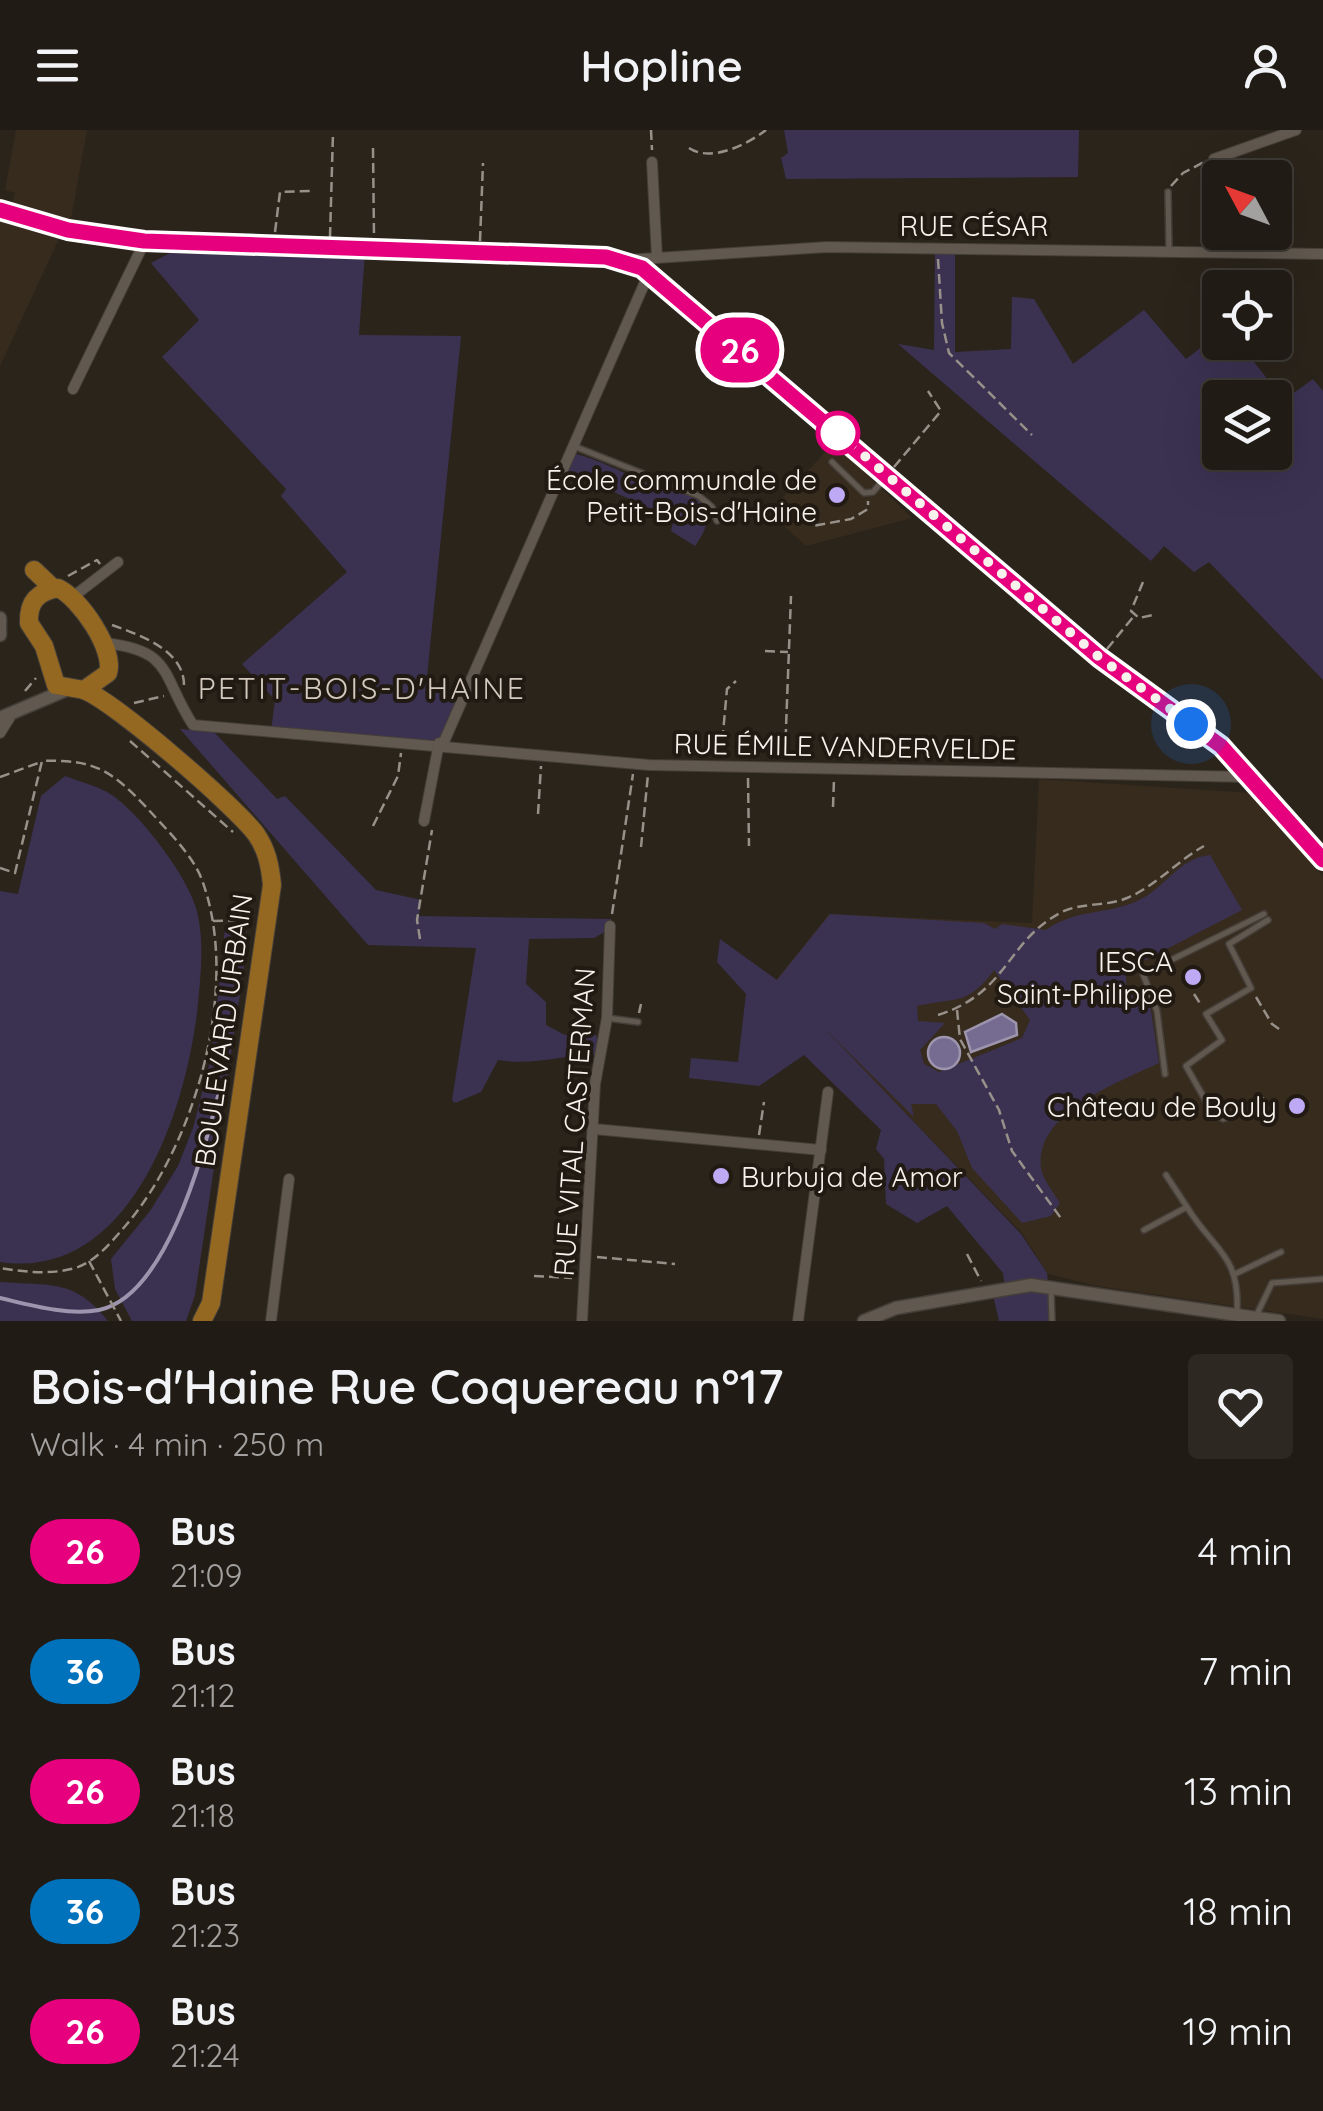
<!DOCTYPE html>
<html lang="en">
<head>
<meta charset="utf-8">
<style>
	body { margin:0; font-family:Quicksand,sans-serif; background:#2d2822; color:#f1f3f6; height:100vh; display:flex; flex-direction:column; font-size:38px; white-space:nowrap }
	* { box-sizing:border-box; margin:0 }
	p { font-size:32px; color:#a2a1a0 }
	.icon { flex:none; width:55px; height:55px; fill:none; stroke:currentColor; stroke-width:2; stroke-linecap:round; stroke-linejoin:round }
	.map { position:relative; height:1191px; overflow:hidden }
	.panel { display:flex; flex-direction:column; background:#201b14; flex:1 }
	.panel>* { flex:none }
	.badge { padding:0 20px; border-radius:32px; font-size:35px; line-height:65px }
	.needle { width:65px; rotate:311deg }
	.controls { position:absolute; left:1202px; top:30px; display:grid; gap:20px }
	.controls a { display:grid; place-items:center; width:90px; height:90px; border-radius:10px; background:#201b14; box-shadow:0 10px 40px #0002,0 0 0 2px #3d3934; font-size:50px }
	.you { position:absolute; width:50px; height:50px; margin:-25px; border:8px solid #fff; border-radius:50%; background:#1a73e8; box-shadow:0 0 0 15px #1a73e833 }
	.map>.badge { position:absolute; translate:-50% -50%; box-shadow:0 0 0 5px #fff }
	.round { display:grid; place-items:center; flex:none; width:105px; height:105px; border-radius:10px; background:#2d2822 }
	.headline { display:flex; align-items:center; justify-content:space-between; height:170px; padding:0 30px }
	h1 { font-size:48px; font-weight:600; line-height:75px }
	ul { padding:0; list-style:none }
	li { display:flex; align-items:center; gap:30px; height:120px; padding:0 30px }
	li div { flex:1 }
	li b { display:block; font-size:38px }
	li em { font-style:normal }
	li .badge { min-width:110px; font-weight:700; text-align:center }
	header { display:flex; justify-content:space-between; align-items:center; height:130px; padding:0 30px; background:#201b14; font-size:45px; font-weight:600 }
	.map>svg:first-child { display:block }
	.built { fill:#372b1e }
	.green { fill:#3b3252; fill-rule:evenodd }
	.water { fill:#766c92; stroke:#9d94ad; stroke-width:2.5 }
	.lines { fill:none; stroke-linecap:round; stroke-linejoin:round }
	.stream { stroke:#9d94ad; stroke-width:4 }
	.service-casing { stroke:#453f39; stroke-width:8 }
	.minor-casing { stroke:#453f39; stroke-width:12 }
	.tertiary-casing { stroke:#453f39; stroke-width:15 }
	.primary-casing { stroke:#453f39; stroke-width:20 }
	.path { stroke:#97918a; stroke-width:2.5; stroke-dasharray:10 5; stroke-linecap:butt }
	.service { stroke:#61584f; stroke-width:5 }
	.minor { stroke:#61584f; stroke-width:10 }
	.tertiary { stroke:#61584f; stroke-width:12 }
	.primary { stroke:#956821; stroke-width:18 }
	.line-casing { stroke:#fff; stroke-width:22 }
	.line { stroke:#e6007e; stroke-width:15 }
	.walk { stroke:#f7f2ec; stroke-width:10; stroke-dasharray:0 18 }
	.stop-dot { fill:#fff; stroke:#e6007e; stroke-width:5 }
	.poi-dot { fill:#bea9f5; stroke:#211a12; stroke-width:4 }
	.labels { text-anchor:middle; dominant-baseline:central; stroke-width:8; stroke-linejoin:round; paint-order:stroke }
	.street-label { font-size:28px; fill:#f7f2ec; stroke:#211a12 }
	.poi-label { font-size:28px; fill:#f7f2ec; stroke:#211a12; text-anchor:end }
	.neighbourhood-label { font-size:30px; letter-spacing:2.5px; fill:#d3c9be; stroke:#211a12 }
</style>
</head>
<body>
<header><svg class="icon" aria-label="menu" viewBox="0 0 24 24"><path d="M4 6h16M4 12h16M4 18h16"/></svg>Hopline<svg class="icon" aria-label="person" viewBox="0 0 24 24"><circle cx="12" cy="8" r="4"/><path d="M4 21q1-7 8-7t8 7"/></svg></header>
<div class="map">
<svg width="1323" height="1191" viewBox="0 0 1323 1191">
	<rect width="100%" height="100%" fill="#2b241b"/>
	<!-- built -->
	<g class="built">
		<path d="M16 0H87L69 100H63L0 236V80L10 84 15 63 5 60Z"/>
		<path d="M834 313 912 388 806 416 769 382Z"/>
		<path d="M1039 649 1252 663 1323 746V1189L1097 1156 1048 1144 1022 1103 776 850 829 784 1032 793Z"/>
	</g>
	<!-- green -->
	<g class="green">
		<path d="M784 0H1079L1078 47 786 49 781 28 788 23Z"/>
		<path d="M935 118H955V222L1011 219 1012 167 1034 169 1073 234 1144 180 1186 229 1220 203V212L1239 213 1284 270 1313 249 1323 261V550L1209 432 1194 442 1164 416 1151 431 898 214 934 220ZM1220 268H1275V322H1220Z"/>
		<path d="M277 119 365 122 359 205 461 206 426 557 460 573 443 614 271 601 275 570 242 534 347 442 281 366 286 359 162 227 199 190 151 133 170 123 269 126Z"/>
		<path d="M572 323C607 331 637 352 671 361 680 364 694 364 701 372 714 386 704 403 695 416L671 401 674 389 565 340Z"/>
		<path d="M180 599 214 602 277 669 285 666 376 760 421 770 419 786 611 789 610 799 594 808 529 809 526 854 546 872V895L565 905H596L599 916 594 925C559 925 534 936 498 930L481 962 455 973 452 970 476 818 368 815Z"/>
		<path d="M65 646C78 651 94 655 107 662 136 678 185 743 195 775 205 806 201 841 198 873 188 976 132 1152 0 1132V761L18 764 41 666Z"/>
		<path d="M1210 725 1242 780 1126 840V860L1136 868H1149L1159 933C1122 951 1034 982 1041 1038 1043 1050 1054 1063 1060 1073L1051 1086 1022 1093 972 1038 957 1001 936 974H911L914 987 822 896 1021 1104 1047 1143 1052 1191H999L992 1161 1005 1158 1003 1143 947 1076 917 1093 886 1074 884 1029 876 1019 881 1000 804 925 759 956 689 948 691 928 738 932 746 864 717 832 720 809 777 850 830 784 984 793 995 799 1002 794 1046 800C1075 779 1106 785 1137 771 1165 759 1178 728 1210 725ZM994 840 1030 890 1022 908 939 942 924 934 920 920 945 893 918 891 917 876C956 867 968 876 994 840Z"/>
		<path d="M225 799 246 800 248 810 195 1165 186 1191H132L115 1159 111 1129 150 1081 178 1036 193 998 212 924Z"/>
		<path d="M0 1152C50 1156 74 1148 108 1191H0Z"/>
	</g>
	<!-- water -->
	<g class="water">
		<path d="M1002 884 1016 893 1017 905 971 922 965 902Z"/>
		<circle cx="944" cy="923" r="16"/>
	</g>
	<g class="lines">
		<!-- stream -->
		<path class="stream" d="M0 1168C30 1175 68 1186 99 1180 167 1166 203 1023 218 966"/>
		<defs>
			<g id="service">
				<path d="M1168 62 1169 119"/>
				<path d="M576 317 699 366 712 377 717 391"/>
				<path d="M832 332 864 363 873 362 885 348"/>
				<path d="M607 888 638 892"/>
				<path d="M1165 944 1157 881 1143 844 1264 784"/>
				<path d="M1247 979 1256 974"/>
				<path d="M1242 981 1223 989 1212 982 1186 936 1222 910 1206 884 1251 858 1229 814 1268 790"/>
				<path d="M1166 1045 1187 1077"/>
				<path d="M1144 1100 1187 1077C1213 1120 1240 1124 1237 1181"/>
				<path d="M1235 1144 1281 1122"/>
				<path d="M1051 1160 1052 1191"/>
				<path d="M1257 1184 1272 1153 1323 1149"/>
			</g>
			<g id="minor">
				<path d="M1214 29 1296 0"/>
				<path d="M652 32 657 128"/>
				<path d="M625 130 827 117 1323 124"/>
				<path d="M73 259 145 111"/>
				<path d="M74 466 118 432"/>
				<path d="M104 513C174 520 161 546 193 595L649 635 1250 647"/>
				<path d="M0 603 10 587"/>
				<path d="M443 614 649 143"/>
				<path d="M424 691 439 613"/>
				<path d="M594 999 821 1020"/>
				<path d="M271 1191 289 1049"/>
				<path d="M582 1191 595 954 607 888 610 796"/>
				<path d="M798 1191 828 962"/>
			</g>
			<g id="tertiary">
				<path d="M0 80 69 100 145 111 606 127 642 138 1100 528 1221 616 1323 730"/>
				<path d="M0 488V505"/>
				<path d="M0 588 66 560"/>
				<path d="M864 1191 896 1178 1031 1155 1279 1191"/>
			</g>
			<g id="primary">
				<path d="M34 440 54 459"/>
				<path d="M58 458C80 468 115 520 108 543L84 560 56 555 44 516 29 493C28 471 38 462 58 458Z"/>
				<path d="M84 560C115 572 235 676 256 704 267 720 270 735 272 755L211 1173 202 1191"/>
			</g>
		</defs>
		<!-- service casing -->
		<use href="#service" class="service-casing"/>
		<!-- minor casing -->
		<use href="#minor" class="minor-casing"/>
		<!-- tertiary casing -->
		<use href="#tertiary" class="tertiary-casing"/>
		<!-- primary casing -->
		<use href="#primary" class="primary-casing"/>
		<!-- path -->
		<g class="path">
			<path d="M651 0 652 20"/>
			<path d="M373 18 374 107"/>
			<path d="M689 18C711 33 748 14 766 0"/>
			<path d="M1171 56 1183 43 1204 32"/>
			<path d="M275 102 280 62 311 61"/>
			<path d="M330 107 333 3"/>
			<path d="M480 111 483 33"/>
			<path d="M938 129 942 193 949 223 1032 305"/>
			<path d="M894 337 941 281 928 261"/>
			<path d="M792 378 813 396 851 389 868 379V371"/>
			<path d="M68 446 97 430 100 434"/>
			<path d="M1143 452 1131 481 1139 488 1153 485"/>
			<path d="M112 495C140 505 184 520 184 555"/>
			<path d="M1107 519 1134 486"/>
			<path d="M765 521 788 522"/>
			<path d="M25 561 36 548"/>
			<path d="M134 573 164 566"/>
			<path d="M130 611 233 702"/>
			<path d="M785 624 791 466"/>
			<path d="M721 625 727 559 736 551"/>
			<path d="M0 647 41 632"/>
			<path d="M748 648 749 716"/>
			<path d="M833 677 834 649"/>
			<path d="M538 684 541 636"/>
			<path d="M373 696 398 646 401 623"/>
			<path d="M641 717 648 644"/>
			<path d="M0 738 15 743 42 631C95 629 112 641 147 678 165 698 193 725 202 750 241 855 196 1012 127 1094 113 1110 96 1132 75 1138 50 1145 25 1142 0 1138"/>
			<path d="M612 784 633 644"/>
			<path d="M213 791 249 790"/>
			<path d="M420 809 417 790 432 700"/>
			<path d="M1194 864 1201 875"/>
			<path d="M1256 867 1272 894 1282 901"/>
			<path d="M957 880 960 909 999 980 1012 1021 1063 1091"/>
			<path d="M639 883 641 874"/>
			<path d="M938 885C1008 863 1006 812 1060 783 1080 772 1106 777 1127 768 1156 756 1177 731 1204 716"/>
			<path d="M1259 965 1271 976 1262 985"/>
			<path d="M759 1005 764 972"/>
			<path d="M967 1124 981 1151"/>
			<path d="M597 1127 675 1134"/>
			<path d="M89 1131 121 1191"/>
			<path d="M534 1146 572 1148"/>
		</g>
		<!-- service -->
		<use href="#service" class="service"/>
		<!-- minor -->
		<use href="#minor" class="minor"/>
		<!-- tertiary -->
		<use href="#tertiary" class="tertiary"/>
		<!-- primary -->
		<use href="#primary" class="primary"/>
	</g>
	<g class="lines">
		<defs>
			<path id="line" d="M0 80 68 100 144 111 606 127 642 138 1100 528 1221 616 1323 730"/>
		</defs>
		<!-- line casing -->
		<use href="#line" class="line-casing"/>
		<!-- line -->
		<use href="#line" class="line"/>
		<!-- walk -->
		<path class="walk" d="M838 303 1100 528 1191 594"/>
	</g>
	<!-- markers -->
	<circle class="stop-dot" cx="838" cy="303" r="20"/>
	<g class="poi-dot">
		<circle cx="837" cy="365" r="10"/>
		<circle cx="1193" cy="847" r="10"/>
		<circle cx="1297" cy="976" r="10"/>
		<circle cx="721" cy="1046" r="10"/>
	</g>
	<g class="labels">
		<!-- street labels -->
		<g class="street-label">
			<text x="974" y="95">RUE CÉSAR</text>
			<text transform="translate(845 616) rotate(1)">RUE ÉMILE VANDERVELDE</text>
			<text transform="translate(223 900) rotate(-82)">BOULEVARD URBAIN</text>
			<text transform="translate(574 992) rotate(-86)">RUE VITAL CASTERMAN</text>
		</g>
		<!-- poi labels -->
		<g class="poi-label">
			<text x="817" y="349">École communale de<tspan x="817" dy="32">Petit-Bois-d'Haine</tspan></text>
			<text x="1173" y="831">IESCA<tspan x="1173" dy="32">Saint-Philippe</tspan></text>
			<text x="1277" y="976">Château de Bouly</text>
			<text x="741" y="1046" text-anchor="start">Burbuja de Amor</text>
		</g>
		<!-- neighbourhood labels -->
		<g class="neighbourhood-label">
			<text x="362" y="558">PETIT-BOIS-D'HAINE</text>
		</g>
	</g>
</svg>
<div class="controls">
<a><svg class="needle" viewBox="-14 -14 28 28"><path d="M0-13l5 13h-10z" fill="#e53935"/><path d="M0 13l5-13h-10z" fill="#a2a1a0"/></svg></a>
<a><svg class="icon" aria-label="locate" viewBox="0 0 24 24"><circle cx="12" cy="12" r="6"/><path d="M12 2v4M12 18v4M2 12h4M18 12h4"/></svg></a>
<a><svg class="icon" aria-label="layers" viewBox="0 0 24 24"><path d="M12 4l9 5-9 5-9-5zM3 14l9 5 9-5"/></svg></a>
</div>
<div class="you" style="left:1191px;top:594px"></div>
<b class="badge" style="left:740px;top:220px;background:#e6007e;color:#fff">26</b>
</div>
<section class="panel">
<div class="headline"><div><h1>Bois-d'Haine Rue Coquereau n°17</h1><p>Walk · 4 min · 250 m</p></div><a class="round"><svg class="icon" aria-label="heart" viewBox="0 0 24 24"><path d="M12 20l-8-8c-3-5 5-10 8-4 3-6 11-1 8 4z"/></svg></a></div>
<ul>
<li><span class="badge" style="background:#e6007e;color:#fff">26</span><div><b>Bus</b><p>21:09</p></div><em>4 min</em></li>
<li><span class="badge" style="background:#0072bc;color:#fff">36</span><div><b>Bus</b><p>21:12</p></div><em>7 min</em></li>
<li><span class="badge" style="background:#e6007e;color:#fff">26</span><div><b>Bus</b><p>21:18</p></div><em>13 min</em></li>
<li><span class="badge" style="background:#0072bc;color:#fff">36</span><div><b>Bus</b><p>21:23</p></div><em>18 min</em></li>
<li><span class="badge" style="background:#e6007e;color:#fff">26</span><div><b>Bus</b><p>21:24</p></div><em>19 min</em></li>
</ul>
</section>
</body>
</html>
